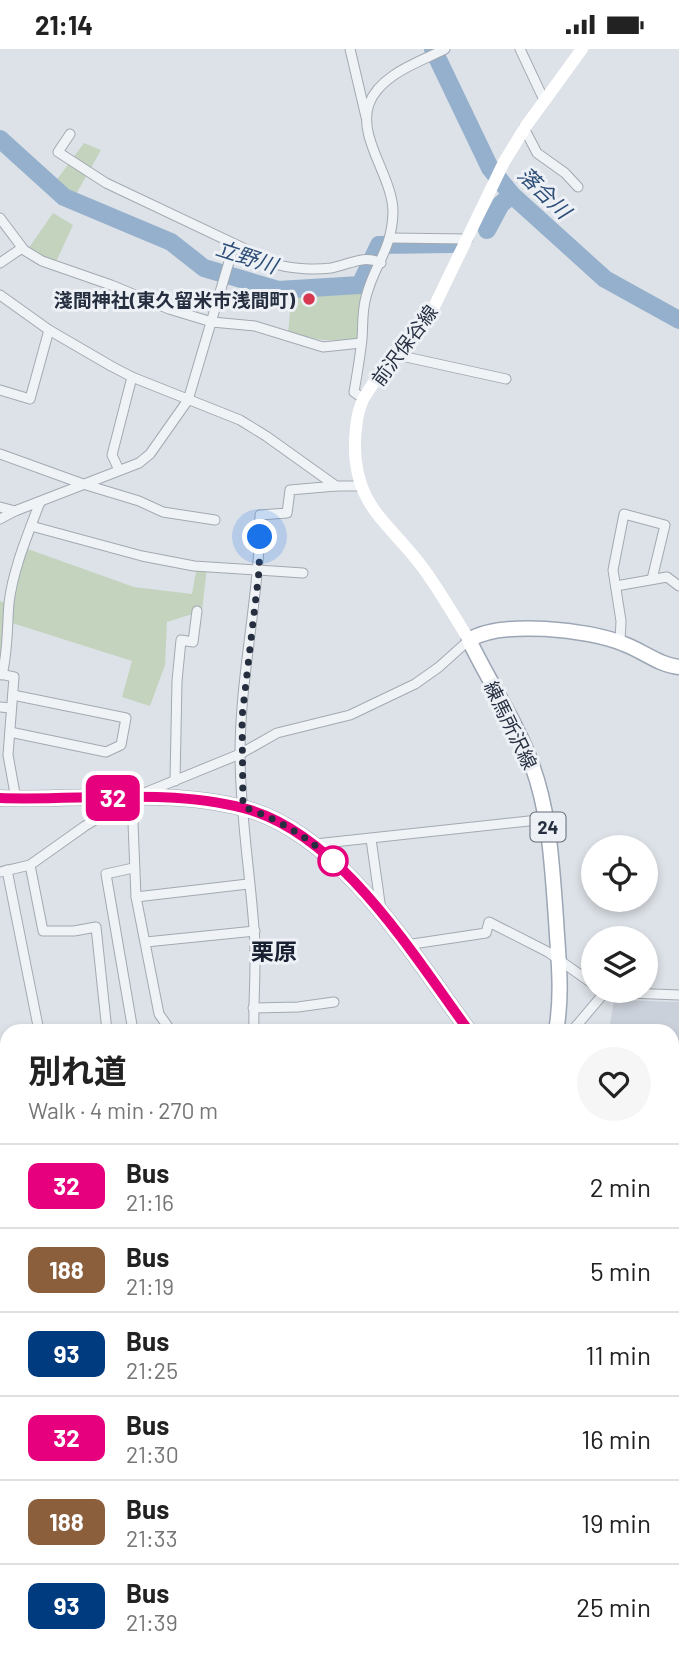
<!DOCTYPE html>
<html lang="en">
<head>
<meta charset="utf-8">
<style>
	body { margin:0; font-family:Barlow,"Noto Sans JP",sans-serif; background:#f6f6f6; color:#222; height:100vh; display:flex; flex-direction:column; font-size:26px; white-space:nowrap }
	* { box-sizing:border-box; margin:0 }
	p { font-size:23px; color:#767676 }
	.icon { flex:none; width:38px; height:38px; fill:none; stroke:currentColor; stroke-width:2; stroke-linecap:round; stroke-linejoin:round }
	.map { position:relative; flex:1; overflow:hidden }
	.sheet { position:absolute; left:0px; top:975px; width:679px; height:639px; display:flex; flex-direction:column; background:#fff; border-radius:21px 21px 0 0; box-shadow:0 4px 10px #0003 }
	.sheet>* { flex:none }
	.badge { padding:0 14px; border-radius:10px; font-size:24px; line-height:46px }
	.fabs { position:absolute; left:581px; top:786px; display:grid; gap:14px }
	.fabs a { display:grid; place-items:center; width:77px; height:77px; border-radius:50%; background:#fff; box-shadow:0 4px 10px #0003; font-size:35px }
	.you { position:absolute; width:35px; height:35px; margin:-18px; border:5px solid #fff; border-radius:50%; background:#1a73e8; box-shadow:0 0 0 10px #1a73e833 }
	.map>.badge { position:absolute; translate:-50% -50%; box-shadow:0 0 0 4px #fff }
	.round { display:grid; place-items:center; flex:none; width:74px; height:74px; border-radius:37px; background:#f6f6f6 }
	.overview { display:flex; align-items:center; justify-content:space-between; height:119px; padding:0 28px }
	h1 { font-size:33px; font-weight:700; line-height:52px }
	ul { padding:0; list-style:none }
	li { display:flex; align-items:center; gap:21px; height:84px; padding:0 28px; border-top:2px solid #e0e0e0 }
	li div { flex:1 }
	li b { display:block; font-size:26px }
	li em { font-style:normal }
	li .badge { min-width:77px; font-weight:700; text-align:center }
	.status { display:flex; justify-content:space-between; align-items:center; height:49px; padding:0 35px; background:#fff; direction:ltr }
	.status svg { height:19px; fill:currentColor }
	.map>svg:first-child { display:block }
	.built { fill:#cbd1db }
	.green { fill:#c3d3be }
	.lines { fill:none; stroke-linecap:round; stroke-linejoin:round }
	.river { stroke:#95b0cc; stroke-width:18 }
	.street-casing { stroke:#a2a9b2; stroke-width:11 }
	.primary-casing { stroke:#9ca6b5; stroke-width:17 }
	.street { stroke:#f0f3f6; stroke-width:9 }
	.secondary { stroke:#fff; stroke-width:12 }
	.primary { stroke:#fff; stroke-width:14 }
	.line-casing { stroke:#fff; stroke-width:16 }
	.line { stroke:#e6007e; stroke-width:10 }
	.walk { stroke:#262f40; stroke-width:7; stroke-dasharray:0 12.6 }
	.poi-dot { fill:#d83750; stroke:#edf1f6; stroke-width:2.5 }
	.stop-dot { fill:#fff; stroke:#e6007e; stroke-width:3.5 }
	.labels { text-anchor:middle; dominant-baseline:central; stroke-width:6; stroke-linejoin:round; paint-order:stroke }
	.shield { fill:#edf1f6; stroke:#626977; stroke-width:2 }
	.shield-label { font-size:18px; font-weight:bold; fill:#262f40 }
	.poi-label { font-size:19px; font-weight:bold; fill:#262f40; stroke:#edf1f6; text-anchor:end }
	.street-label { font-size:19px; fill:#262f40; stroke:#edf1f6 }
	.water-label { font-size:21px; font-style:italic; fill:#2d4e77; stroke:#edf1f6 }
	.quarter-label { font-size:23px; font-weight:bold; fill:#182031; stroke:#edf1f6 }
</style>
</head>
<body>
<div class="status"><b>21:14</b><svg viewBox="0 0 49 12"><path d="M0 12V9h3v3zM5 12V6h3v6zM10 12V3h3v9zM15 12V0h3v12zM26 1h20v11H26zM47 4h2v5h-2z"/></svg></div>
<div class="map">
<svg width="679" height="1613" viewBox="0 0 679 1613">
	<rect width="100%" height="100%" fill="#dde2e8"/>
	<!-- built -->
	<path class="built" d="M614 951 679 953V1098L672 1099V982H609Z"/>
	<!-- green -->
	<g class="green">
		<path d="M84 94 101 101 75 147 55 133Z"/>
		<path d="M53 164 73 176 56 213 28 200Z"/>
		<path d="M366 238 358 287 354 292 323 291 288 284 292 245Z"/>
		<path d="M25 499 134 538 192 545 197 517 207 518 202 562 167 573 165 616 150 657 122 648 132 612 9 573 0 625V552L8 555Z"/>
	</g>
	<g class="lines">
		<!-- river -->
		<g class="river">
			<path d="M433 0 490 119 512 146 605 230 679 271"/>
			<path d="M0 90 64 148 171 193 204 219 278 241 360 236 379 196 452 195"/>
			<path d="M487 181 501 155 512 146"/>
		</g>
		<defs>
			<g id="street">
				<path d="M350 0 366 68"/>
				<path d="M520 0 544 51"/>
				<path d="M524 79 537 104 565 124 578 138"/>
				<path d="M70 85 58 103 106 134 279 216C294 220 315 221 331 219 349 216 363 205 381 214"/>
				<path d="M0 169 24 201 42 212 111 236 169 260 212 273 255 277 323 298 361 294"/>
				<path d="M391 189 468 190"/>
				<path d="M0 214 22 199"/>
				<path d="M0 246 49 281 111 317 132 328 240 371 266 387 336 437H360"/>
				<path d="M397 306 506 330"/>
				<path d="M0 341 30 350 49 281"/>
				<path d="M364 350 354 343C357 326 360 308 362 290 363 277 362 261 366 248 374 215 392 202 393 163 393 128 357 89 369 55 380 25 420 13 445 0"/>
				<path d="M0 405 83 435 139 452 163 463 215 471"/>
				<path d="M119 421 112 406 132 328"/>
				<path d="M0 458 15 462"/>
				<path d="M0 470 15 462 139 414 150 405 188 351 234 196"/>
				<path d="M31 477 142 507 194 517 303 524"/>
				<path d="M616 537 667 528 679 537"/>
				<path d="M620 593 621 572 613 521 624 465 665 476 652 530"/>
				<path d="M0 625 14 628 8 706 16 750"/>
				<path d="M2 626C8 602 7 578 9 554 13 520 28 485 40 453"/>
				<path d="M0 658 11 659"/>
				<path d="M10 683 106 703 121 696 126 669 13 646"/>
				<path d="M175 732 177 632 181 591 193 593 197 562"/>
				<path d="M132 749 136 848 159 965 171 982"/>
				<path d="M371 790 381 861"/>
				<path d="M315 795 547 770"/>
				<path d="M30 816 43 882H74L96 878 107 982"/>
				<path d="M7 821 39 982"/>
				<path d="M0 823 30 816 85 777 132 749 240 705 277 684 350 666 415 635 439 618 469 591"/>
				<path d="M136 848 248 835"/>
				<path d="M146 893 255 882"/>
				<path d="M406 896 486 884 489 873 548 903 593 935"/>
				<path d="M253 959 298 958 334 953"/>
				<path d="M133 982 106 825 133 819"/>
				<path d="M254 982C253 948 257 914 254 880 250 822 240 764 240 705 240 625 260 546 260 466L287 464 290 441 336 437"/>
				<path d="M572 982 605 943 679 946"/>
				<path d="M0 1038 7 1046"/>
				<path d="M672 1127 679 1125"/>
				<path d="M0 1138 7 1135"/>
				<path d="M0 1283H7"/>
				<path d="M676 1294 678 1324"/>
				<path d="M672 1324H678L679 1442"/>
				<path d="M0 1394 7 1395"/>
				<path d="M0 1441 7 1445"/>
				<path d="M0 1547 6 1548 7 1544"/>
				<path d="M672 1560 679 1559"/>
				<path d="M249 1606 250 1613"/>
				<path d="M344 1606 346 1613"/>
				<path d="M364 1606 366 1613"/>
				<path d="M445 1606 453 1613"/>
				<path d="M598 1606 599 1613"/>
				<path d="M61 1613 62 1606"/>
			</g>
			<g id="primary">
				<path d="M0 749C77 752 169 739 243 759 339 783 413 906 469 982"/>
				<path d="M556 982C563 944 558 908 556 870 552 818 550 765 532 716 518 676 488 631 469 591 502 571 588 580 624 595 643 602 659 616 679 618"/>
				<path d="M672 1225 679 1234"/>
				<path d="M141 1613V1606"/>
			</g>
		</defs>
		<!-- street casing -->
		<use href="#street" class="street-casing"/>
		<!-- primary casing -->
		<use href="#primary" class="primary-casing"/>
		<!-- street -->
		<use href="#street" class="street"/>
		<!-- secondary -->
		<path class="secondary" d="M469 591C454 567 440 542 423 519 388 472 353 457 355 391 356 377 357 362 364 349 382 317 411 291 433 260L504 113 526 77 582 0"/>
		<!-- primary -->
		<use href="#primary" class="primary"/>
	</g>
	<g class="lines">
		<defs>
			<path id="line" d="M0 749C77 752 169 739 243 759 339 783 413 906 469 982"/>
		</defs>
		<!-- line casing -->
		<use href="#line" class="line-casing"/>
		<!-- line -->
		<use href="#line" class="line"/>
		<!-- walk -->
		<path class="walk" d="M260 488 259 522 242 668 243 758C281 771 311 790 340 818L333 812"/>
	</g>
	<!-- markers -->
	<circle class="poi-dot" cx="309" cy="250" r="7"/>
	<circle class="stop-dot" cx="333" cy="812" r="14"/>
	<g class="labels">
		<!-- shield labels -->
		<rect class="shield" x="530.5" y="763.5" width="35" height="29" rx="5"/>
		<g class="shield-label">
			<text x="548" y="778">24</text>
		</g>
		<!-- poi labels -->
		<g class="poi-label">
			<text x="295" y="250">淺間神社(東久留米市浅間町)</text>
		</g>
		<!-- street labels -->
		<g class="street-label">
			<text transform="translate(404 296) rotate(-53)">前沢保谷線</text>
			<text transform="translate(511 676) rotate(64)">練馬所沢線</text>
		</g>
		<!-- water labels -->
		<g class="water-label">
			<text transform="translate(545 143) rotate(44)">落合川</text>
			<text transform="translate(247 207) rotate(18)">立野川</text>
		</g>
		<!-- quarter labels -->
		<g class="quarter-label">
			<text x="274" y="902">栗原</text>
		</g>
	</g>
</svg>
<div class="fabs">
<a><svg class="icon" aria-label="locate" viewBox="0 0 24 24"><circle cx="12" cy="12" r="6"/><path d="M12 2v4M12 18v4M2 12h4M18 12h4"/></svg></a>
<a><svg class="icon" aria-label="layers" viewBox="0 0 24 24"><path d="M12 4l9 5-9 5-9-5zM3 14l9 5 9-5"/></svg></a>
</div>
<div class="you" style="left:260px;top:488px"></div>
<b class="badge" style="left:113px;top:749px;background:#e6007e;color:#fff">32</b>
<section class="sheet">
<div class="overview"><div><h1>別れ道</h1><p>Walk · 4 min · 270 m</p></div><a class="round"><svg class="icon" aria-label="heart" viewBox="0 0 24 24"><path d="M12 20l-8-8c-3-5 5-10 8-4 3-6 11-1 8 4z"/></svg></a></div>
<ul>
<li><span class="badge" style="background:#e6007e;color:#fff">32</span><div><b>Bus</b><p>21:16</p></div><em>2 min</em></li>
<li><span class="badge" style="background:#8b5e3c;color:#fff">188</span><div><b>Bus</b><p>21:19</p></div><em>5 min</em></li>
<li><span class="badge" style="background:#003b80;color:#fff">93</span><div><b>Bus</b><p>21:25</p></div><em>11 min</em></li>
<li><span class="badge" style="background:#e6007e;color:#fff">32</span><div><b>Bus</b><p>21:30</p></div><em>16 min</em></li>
<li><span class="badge" style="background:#8b5e3c;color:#fff">188</span><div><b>Bus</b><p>21:33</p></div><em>19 min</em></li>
<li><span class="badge" style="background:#003b80;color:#fff">93</span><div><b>Bus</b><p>21:39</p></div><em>25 min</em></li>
</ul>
</section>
</div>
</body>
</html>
